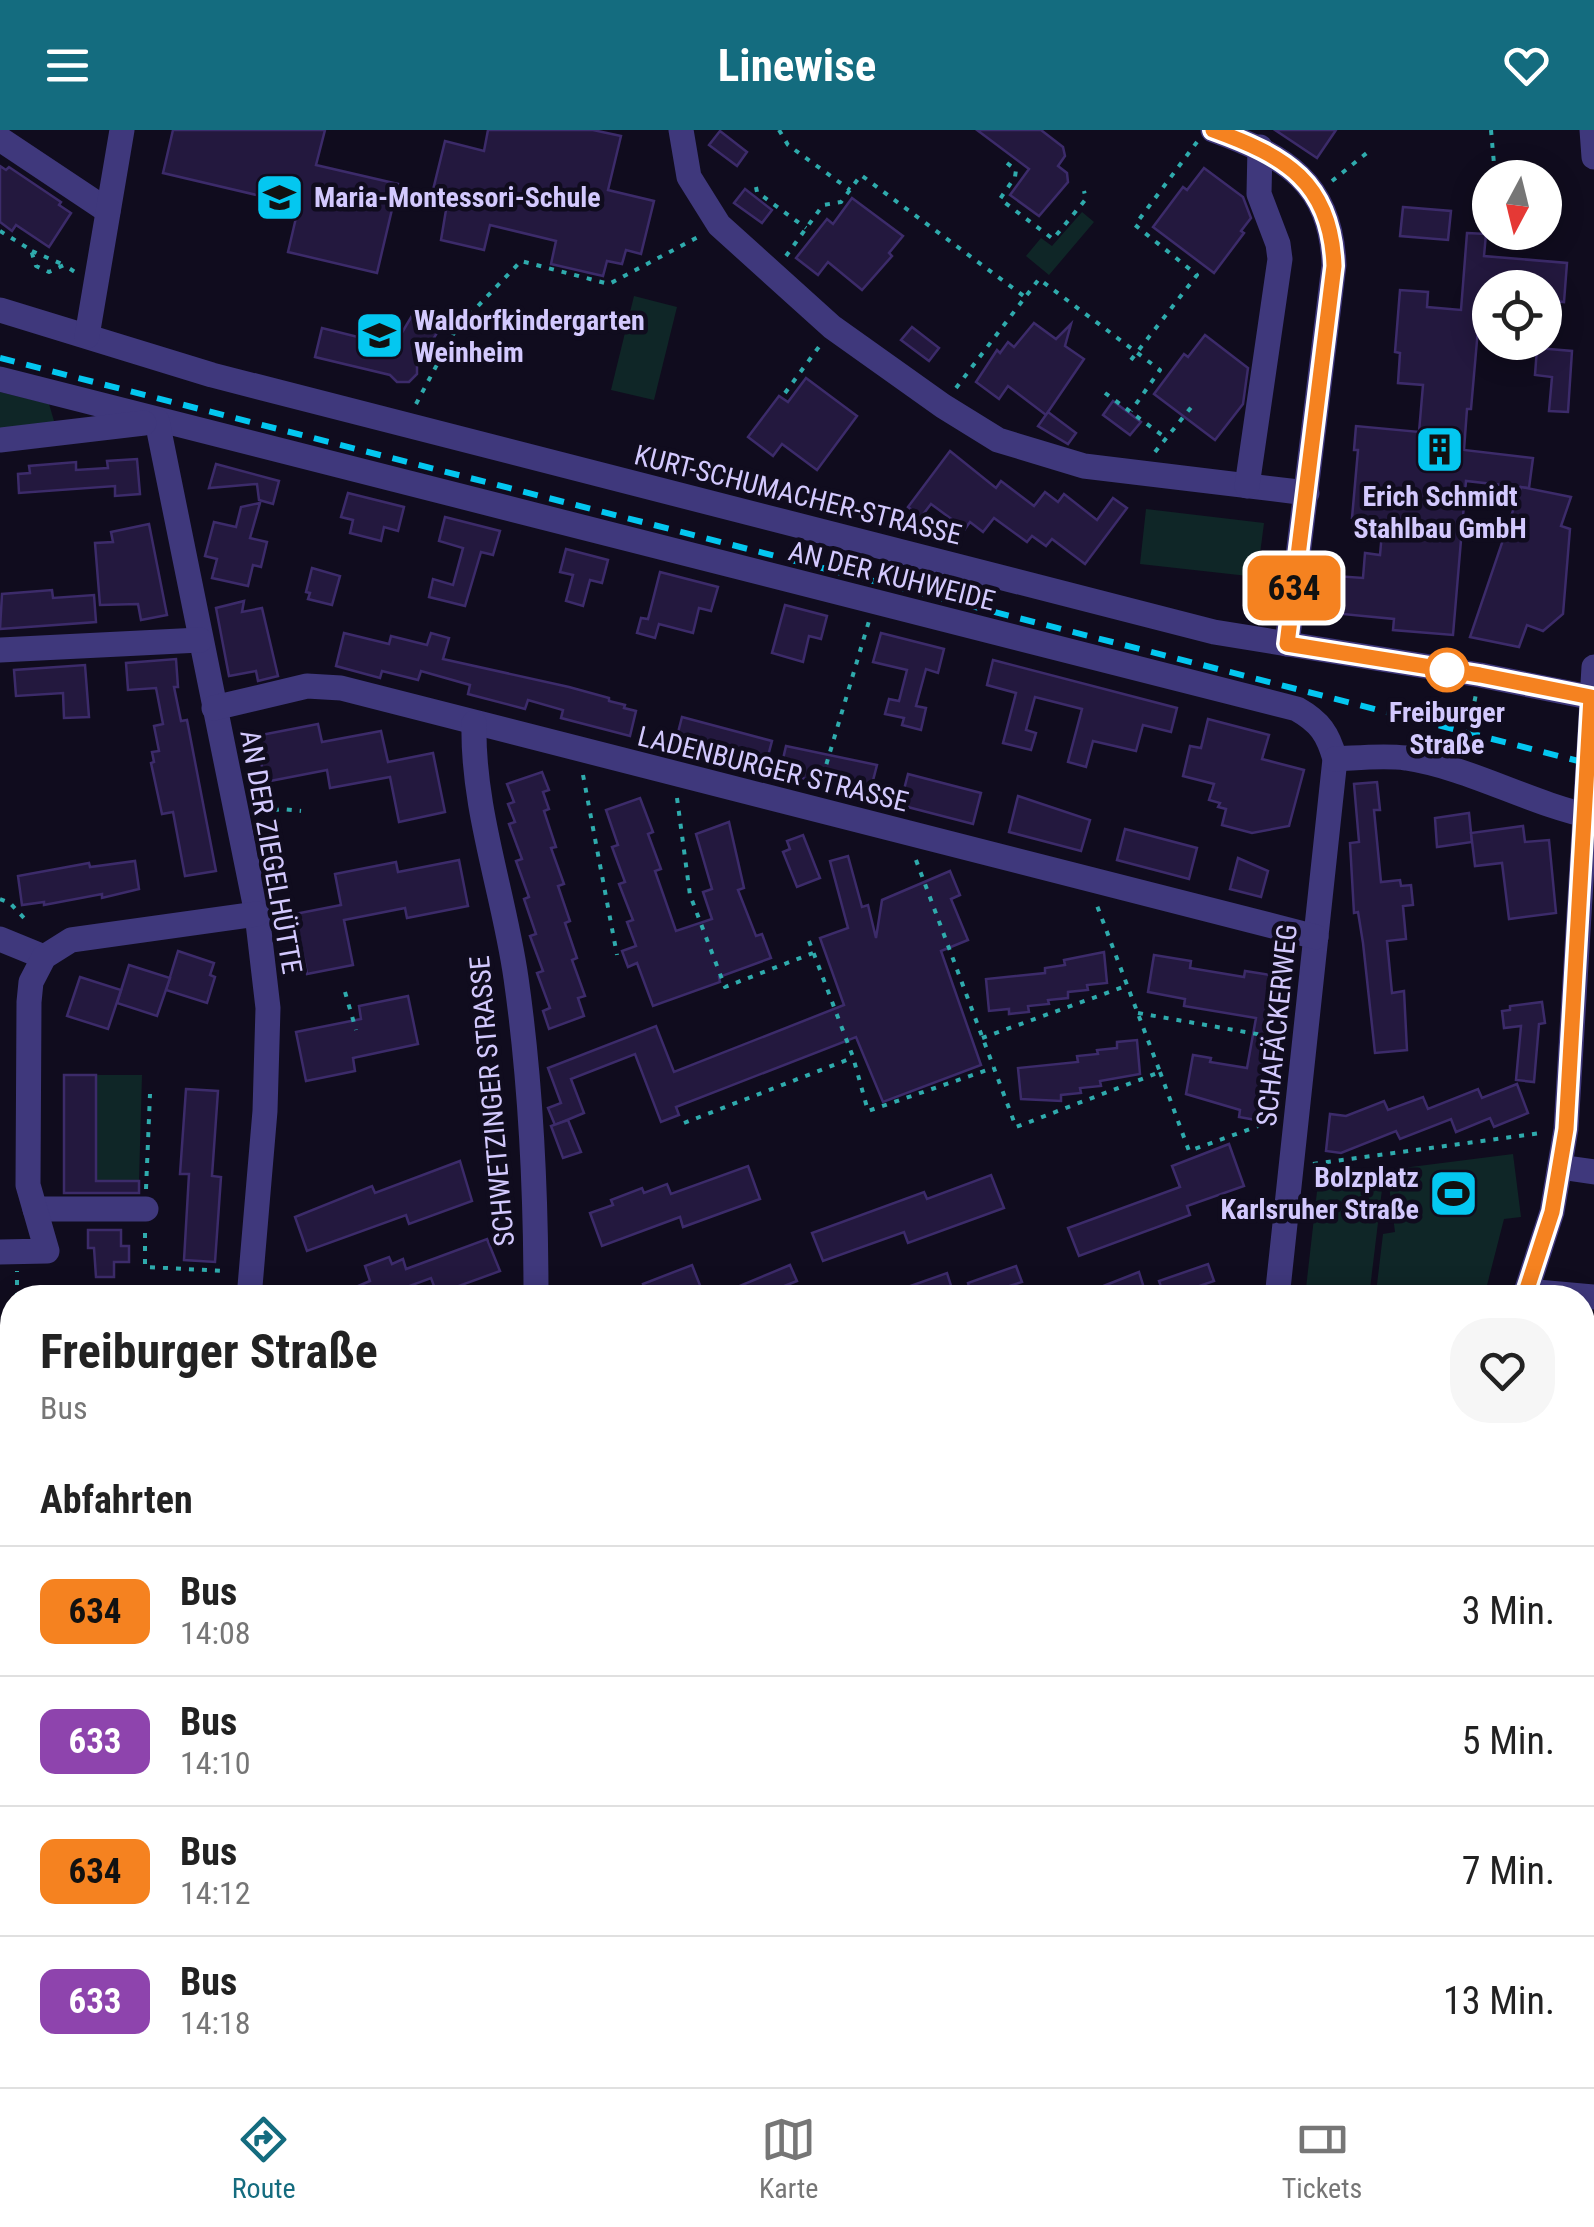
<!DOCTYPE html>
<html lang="de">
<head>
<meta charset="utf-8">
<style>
	body { margin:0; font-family:"Roboto Condensed",sans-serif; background:#f6f6f6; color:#222; height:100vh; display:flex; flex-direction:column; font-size:38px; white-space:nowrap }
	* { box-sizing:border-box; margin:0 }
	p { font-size:32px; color:#767676 }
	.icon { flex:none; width:55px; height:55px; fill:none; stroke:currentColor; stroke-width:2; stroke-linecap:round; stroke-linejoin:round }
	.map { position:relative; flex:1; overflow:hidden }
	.details { position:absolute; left:0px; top:1155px; width:1595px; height:802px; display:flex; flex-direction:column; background:#fff; border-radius:40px 40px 0 0; box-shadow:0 5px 25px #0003 }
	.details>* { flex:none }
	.badge { padding:0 20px; border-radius:15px; font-size:35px; line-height:65px }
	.needle { width:65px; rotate:187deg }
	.tools { position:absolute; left:1472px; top:30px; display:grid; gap:20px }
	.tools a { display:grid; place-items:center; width:90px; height:90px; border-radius:50%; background:#fff; box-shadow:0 5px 25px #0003; font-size:50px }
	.map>.badge { position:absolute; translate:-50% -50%; box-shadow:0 0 0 5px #fff }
	h2 { padding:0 40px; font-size:38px; line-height:90px }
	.round { display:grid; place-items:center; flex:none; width:105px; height:105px; border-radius:40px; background:#f6f6f6 }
	.overview { display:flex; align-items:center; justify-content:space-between; height:170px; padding:0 40px }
	h1 { font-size:48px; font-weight:700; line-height:75px }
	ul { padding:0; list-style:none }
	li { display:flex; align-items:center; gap:30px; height:130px; padding:0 40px; border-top:2px solid #e0e0e0 }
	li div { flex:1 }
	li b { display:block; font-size:38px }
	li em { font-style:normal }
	li .badge { min-width:110px; font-weight:700; text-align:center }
	header { display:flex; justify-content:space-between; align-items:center; height:130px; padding:0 40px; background:#146c7f; color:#fff; font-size:45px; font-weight:700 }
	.menu { display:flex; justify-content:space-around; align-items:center; height:140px; border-top:2px solid #e0e0e0; background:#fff; font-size:28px; color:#767676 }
	.menu a { display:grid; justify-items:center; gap:5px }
	.menu .active { color:#146c7f }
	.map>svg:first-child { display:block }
	.green { fill:#0f2627 }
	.building { fill:#23183e; stroke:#3c2b6a; stroke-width:2.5 }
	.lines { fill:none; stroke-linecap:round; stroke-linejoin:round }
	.path { stroke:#2fabad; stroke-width:4; stroke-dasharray:5 8; stroke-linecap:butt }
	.minor { stroke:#3f387c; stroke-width:25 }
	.major { stroke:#ca52fc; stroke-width:25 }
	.highway { stroke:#fc4690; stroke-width:30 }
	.rail { stroke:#04c7f0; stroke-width:6; stroke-dasharray:15 12; stroke-linecap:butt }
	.line-casing { stroke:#fff; stroke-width:22 }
	.line { stroke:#f58220; stroke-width:15 }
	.stop-dot { fill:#fff; stroke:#f58220; stroke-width:5 }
	.labels { text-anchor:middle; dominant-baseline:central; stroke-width:9; stroke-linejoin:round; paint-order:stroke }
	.poi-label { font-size:28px; font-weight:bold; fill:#d3c9fe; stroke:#100c1e; text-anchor:start }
	.street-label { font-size:28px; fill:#d3c9fe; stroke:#100c1e }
	.stop-label { font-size:28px; font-weight:bold; fill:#d3c9fe; stroke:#100c1e }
</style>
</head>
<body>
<header><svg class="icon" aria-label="menu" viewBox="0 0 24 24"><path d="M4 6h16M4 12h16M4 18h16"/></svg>Linewise<svg class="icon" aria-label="heart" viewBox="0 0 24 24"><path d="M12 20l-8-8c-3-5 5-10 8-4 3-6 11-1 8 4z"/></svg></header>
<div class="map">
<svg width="1594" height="1957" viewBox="0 0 1594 1957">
	<rect width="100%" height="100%" fill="#100c1e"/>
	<!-- green -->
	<g class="green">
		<path d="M1082 82 1094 92 1049 145 1026 126 1041 108 1052 116Z"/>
		<path d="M634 166 677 177 654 270 611 260Z"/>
		<path d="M0 262 49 274 54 291 47 299 0 302Z"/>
		<path d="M1146 379 1264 393 1257 447 1140 434Z"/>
		<path d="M96 945H142L139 1051H96Z"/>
		<path d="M1513 1024 1521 1087 1504 1089 1484 1167 1383 1168 1376 1163 1383 1104 1395 1102 1387 1040Z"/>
		<path d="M1319 1044 1383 1051 1369 1167H1305Z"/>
		<path d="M1594 1629V1867L1583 1856 1582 1635Z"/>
		<path d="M120 1945H311L224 1957H74Z"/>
		<path d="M781 1945H1070L1123 1957H856Z"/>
	</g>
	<!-- building -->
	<g class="building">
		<path d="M173 0H325L316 35 398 54 377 143 288 122 299 75 163 43Z"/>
		<path d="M488 0H593L621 6 608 60 654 71 641 124 626 120 622 134 607 131 603 146 551 134 556 111 490 95 484 120 441 110 448 68 432 64 445 11 484 21Z"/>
		<path d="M977 0H1041L1063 17 1065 26 1058 36 1067 43 1068 52 1039 86 1010 65 1029 39Z"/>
		<path d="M1275 0H1336L1317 28Z"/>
		<path d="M720 1 747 22 737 36 709 15Z"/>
		<path d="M0 36 6 40 9 37 61 72 59 75 71 83 49 117 16 95 12 101 0 92Z"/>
		<path d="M1204 38 1243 67 1251 88 1241 101 1244 103 1214 143 1153 97 1183 57 1187 60Z"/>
		<path d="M745 59 772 80 762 93 734 73Z"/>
		<path d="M852 68 903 106 889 123 892 126 862 160 828 132 818 145 796 128 827 89 833 94Z"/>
		<path d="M1403 77 1451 81 1448 110 1400 106Z"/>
		<path d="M1467 103 1486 104 1484 126 1567 133 1564 172 1545 170V158H1490V166L1481 165 1471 279H1467L1464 320 1533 328 1529 358 1466 351 1453 505 1393 500 1394 489 1342 484 1343 474 1334 473 1336 446 1363 448 1365 423 1380 425 1383 391 1352 388 1358 320H1354L1356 296 1419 302 1423 255 1398 253 1400 223 1395 222 1400 160 1428 162 1427 177 1461 180Z"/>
		<path d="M416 179 442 195 417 235V244L409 252H397L390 245 315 227 322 198 394 216Z"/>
		<path d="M1034 193 1056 209 1071 194 1065 216 1084 229 1046 285 1008 256 999 269 976 252 997 220 1000 223 1008 212 1014 217Z"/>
		<path d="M912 197 939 218 929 231 901 210Z"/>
		<path d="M1205 205 1248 238 1243 274 1215 310 1154 264 1184 224 1188 227Z"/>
		<path d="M1537 218 1572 221 1568 282 1549 281 1552 247 1535 245Z"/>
		<path d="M806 248 857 286 817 340 782 314 773 326 748 307 779 266 788 272Z"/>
		<path d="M1113 271 1141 292 1130 305 1103 285Z"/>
		<path d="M1048 282 1076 303 1068 314 1038 296Z"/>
		<path d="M950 321 996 358 1001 351 1034 376 1045 362 1058 372 1064 364 1097 390 1113 368 1127 378 1085 434 1052 409 1046 416 1032 406 1027 412 994 388 983 402 970 392 965 399 931 374 921 387 908 377Z"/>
		<path d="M137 329 140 364 115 366V356L19 363 18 344 30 343 29 336 76 332V340L108 338 107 331Z"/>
		<path d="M216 334 279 351 273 374 259 370 257 354 209 358Z"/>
		<path d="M1521 357 1571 367 1561 396 1570 399 1563 484 1543 501 1527 495 1519 517 1470 507Z"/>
		<path d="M348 363 404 377 398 401 384 397 381 411 350 403 353 390 341 387Z"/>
		<path d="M260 373 250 408 267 412 261 437 253 435 248 456 212 448 217 429 205 426 214 392 236 397 241 377Z"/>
		<path d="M445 387 500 401 493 425 481 422 465 476 429 467 433 449 453 455 463 418 439 411Z"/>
		<path d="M149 394 167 485 141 490 138 474 100 475 95 413 113 412 111 402Z"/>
		<path d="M566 419 608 430 602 453 590 450 583 476 566 471 573 445 560 442Z"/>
		<path d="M312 438 340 446 332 475 308 469 310 463 306 462Z"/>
		<path d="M660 442 718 457 711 481 699 478 693 503 659 494 655 508 637 503 641 488 648 489Z"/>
		<path d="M52 460 53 468 94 465 96 492 0 499 2 464Z"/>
		<path d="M244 471 242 482 262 478 278 546 258 551 256 541 229 546 216 478Z"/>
		<path d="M785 475 827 486 821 509 809 506 803 532 772 523Z"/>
		<path d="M344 503 389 514 391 506 427 515 431 503 449 508 443 529 569 557 609 568V571L625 575 624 578 636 581 630 606 561 588 563 580 528 570 525 579 468 564 470 555 421 541 418 550 382 541 380 548 336 536Z"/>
		<path d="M881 503 944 519 938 543 926 539 916 576 926 578 921 600 902 595 904 588 885 584 889 569 899 571 907 540 873 532Z"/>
		<path d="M176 529 178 557H174L181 591 187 590 216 741 185 746 173 682 162 684 151 633 154 632 152 622 159 621 154 596 163 594 156 558 128 560 126 533Z"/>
		<path d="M993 530 1177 578 1171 602 1143 595 1136 621 1093 611 1086 637 1068 632 1082 579 1035 567 1026 600 1036 603 1031 620 1003 613 1016 563 987 555Z"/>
		<path d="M85 535 89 587 64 588 63 563 16 566 14 540Z"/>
		<path d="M682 587 772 611 768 626 750 622 747 637 674 618Z"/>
		<path d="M1208 589 1269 605 1262 629 1304 640 1289 696 1252 703 1222 695 1226 679 1218 677 1220 673 1209 670 1214 654 1183 646 1190 616 1201 618Z"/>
		<path d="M318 594 322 612 381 601 388 632 433 623 445 682 399 692 390 647 330 658 327 640 265 652 256 606Z"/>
		<path d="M786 616 877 635 869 666 780 642Z"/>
		<path d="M542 642 549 660 543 662 549 679 544 681 556 717 551 718 564 754 558 756 570 791 565 793 577 828 572 830 585 866 578 868 584 886 549 899 543 881 550 878 537 843 543 841 530 806 536 804 524 769 529 767 516 731 522 729 509 694 515 692 508 674 514 672 507 654Z"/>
		<path d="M908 644 981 663 973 694 900 675Z"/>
		<path d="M1377 652 1380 680H1374L1381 752 1400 750 1401 756 1411 755 1413 775 1403 776 1406 809 1387 811 1392 863 1404 861 1407 920 1375 923 1363 813 1358 782 1354 783 1350 713 1359 712 1354 654Z"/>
		<path d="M1018 666 1090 690 1081 721 1009 702Z"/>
		<path d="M640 668 653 702 648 704 661 739 655 741 676 801 712 789 703 762 712 759 696 704 729 692 744 758 738 760 756 806 762 804 771 828 719 847 720 852 653 876 637 833 628 837 622 821 636 816 627 792 633 790 619 754 625 752 612 717 618 715 606 680Z"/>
		<path d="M1469 683 1472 712 1437 717 1435 688Z"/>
		<path d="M1523 696 1525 712 1549 710 1556 783 1509 789 1502 733 1475 736 1471 703Z"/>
		<path d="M1125 699 1197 718 1189 749 1117 730Z"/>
		<path d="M803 705 820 748 797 757 783 722 790 719 787 711Z"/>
		<path d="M848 726 862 777 868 775 876 808 882 770 950 741 960 765 951 769 968 810 941 821 981 935 883 972 856 907 676 977 679 985 661 992 635 924 571 949 584 983 555 995 548 978 561 973 548 938 656 896 674 942 844 875 820 808 848 798 830 731Z"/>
		<path d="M1238 728 1268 741 1261 767 1230 759Z"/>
		<path d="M459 730 468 776 407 788 405 778 344 790 353 835 307 844 295 784 341 775 335 744 396 732 398 742Z"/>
		<path d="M135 731 139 759 102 768V764L44 775V772L22 775 18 746 89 733 90 737Z"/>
		<path d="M178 821 214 833 210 845 215 847 207 873 166 860Z"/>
		<path d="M1104 822 1107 853 1087 855 1088 860 1068 862V868L1048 870 1049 874 1028 876 1029 882 1009 884V879L989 881 986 849 1045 843V838L1065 835 1064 830Z"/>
		<path d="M1154 825 1191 831 1190 838 1244 847 1245 841 1283 847 1256 990 1239 987 1240 980 1186 964 1193 925 1211 928 1210 932 1247 938 1256 888 1184 876 1185 869 1148 862Z"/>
		<path d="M129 835 170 848 157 886 117 873Z"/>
		<path d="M80 847 121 860 108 899 67 886Z"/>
		<path d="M408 866 418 914 353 928 355 941 306 951 296 902 361 889 359 876Z"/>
		<path d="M1542 872 1545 893 1539 894 1534 952 1516 950 1521 896 1504 898 1502 881 1510 880V876Z"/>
		<path d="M1137 910 1140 944 1100 951 1101 956 1080 958 1081 963 1061 965V971L1021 969 1018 938 1078 932 1077 926 1098 924 1097 920 1117 918V912Z"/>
		<path d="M64 945H96V1051H139V1063H64Z"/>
		<path d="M1517 954 1528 983 1494 997 1490 988 1456 1002 1451 989 1400 1009 1396 1001 1341 1023 1326 1021 1330 984 1346 986 1384 971 1388 980 1423 967 1428 979 1478 959 1482 968Z"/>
		<path d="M186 959 218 961 212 1046 221 1047 215 1132 184 1130 189 1044H180Z"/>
		<path d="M568 990 581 1022 563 1028 551 996Z"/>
		<path d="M1229 1014 1244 1056 1187 1076 1190 1085 1079 1126 1068 1098 1180 1057 1172 1036Z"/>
		<path d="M460 1031 472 1071 409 1094 406 1085 307 1121 295 1087 372 1056 375 1063Z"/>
		<path d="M748 1036 760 1069 683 1097 680 1087 602 1116 590 1083 613 1075 611 1070 642 1058 644 1063 667 1054 671 1064Z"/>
		<path d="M991 1045 1004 1078 908 1113 904 1102 823 1131 812 1103 924 1062 927 1069Z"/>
		<path d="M88 1100H121V1116H129V1132H114V1147H96L94 1118H88Z"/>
		<path d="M487 1109 500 1141 437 1164 431 1148 377 1168H330L370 1151 365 1136 389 1127 392 1134 403 1129 406 1139Z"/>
		<path d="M1208 1134 1214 1151 1165 1168 1159 1151Z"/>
		<path d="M692 1135 705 1168H648L643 1154Z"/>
		<path d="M790 1135 797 1151 754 1168H711Z"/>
		<path d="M1016 1136 1022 1152 972 1168 968 1153Z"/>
		<path d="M1139 1142 1144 1158 1117 1168H1073Z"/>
		<path d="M947 1143 952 1159 929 1168H885V1165Z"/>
	</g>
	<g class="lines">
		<!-- path -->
		<g class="path">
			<path d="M779 0 788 15 850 60"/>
			<path d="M1491 0 1494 34"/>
			<path d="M1007 33 1016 40 1015 47 1000 69 1053 109 1086 69 1084 61"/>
			<path d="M1332 51 1368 22"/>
			<path d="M756 57 757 62 806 98"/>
			<path d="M0 101 31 120 36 136 49 142 64 135 75 142"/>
			<path d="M32 121 64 135"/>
			<path d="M786 126 823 75 841 72 861 45 1025 167"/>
			<path d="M1131 230 1197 145 1135 95 1197 12"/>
			<path d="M956 258 1039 149 1160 240 1131 281"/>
			<path d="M785 263 821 214"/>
			<path d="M1105 263 1166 308"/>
			<path d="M416 274 456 199 521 131 609 154 698 107"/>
			<path d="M1155 322 1193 275"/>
			<path d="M1472 584 1476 564"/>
			<path d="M583 645 617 825"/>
			<path d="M819 659 869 491"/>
			<path d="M677 668 690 765 725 857 813 823"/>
			<path d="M261 682 282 679 301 681"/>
			<path d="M916 730 1016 997 1160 942 1096 773"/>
			<path d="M0 769 10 773 25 789V794"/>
			<path d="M809 811 853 927 868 981 993 938"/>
			<path d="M345 862 356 900"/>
			<path d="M1138 883 1285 909"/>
			<path d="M982 908 1126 856"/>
			<path d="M1160 942 1189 1021 1275 990"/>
			<path d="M684 993 852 928"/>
			<path d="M1313 1034 1541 1003"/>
			<path d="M146 1059 150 964"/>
			<path d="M145 1103V1137L227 1141"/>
			<path d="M17 1168V1141"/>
			<path d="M686 1945 805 1957"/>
			<path d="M291 1957 372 1945"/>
		</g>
		<!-- minor -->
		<g class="minor">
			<path d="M681 0 689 47 719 95 832 197 943 276 998 310 1084 336 1307 363"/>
			<path d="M1213 0C1285 26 1331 52 1334 135L1287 514"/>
			<path d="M1592 0 1594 27"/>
			<path d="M0 9 108 81"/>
			<path d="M0 180 212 245 1214 502 1480 545 1594 568"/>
			<path d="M87 206 122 0"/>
			<path d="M0 249 1297 579C1320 592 1328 604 1335 629L1277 1168"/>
			<path d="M157 291 257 784 268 878 265 981 249 1168"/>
			<path d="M0 310 144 293"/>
			<path d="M1247 356 1280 129 1278 114 1259 64 1260 17"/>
			<path d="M0 520 200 510"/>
			<path d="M214 578 307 556 341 558 1316 807"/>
			<path d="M474 593C472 679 504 763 516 848 531 953 536 1062 536 1168"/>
			<path d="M1335 629C1358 628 1382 625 1406 628 1471 638 1530 674 1594 687"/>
			<path d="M0 809 44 827"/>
			<path d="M1560 1037 1594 1042"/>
			<path d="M35 1079H146"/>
			<path d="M0 1122 47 1121 28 1055 29 872 31 852 44 827 71 810 257 784"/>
			<path d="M1526 1161 1594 1167"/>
			<path d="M1524 1168 1552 1082 1566 999 1594 537"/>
			<path d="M0 1262 12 1261"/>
			<path d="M1582 1267 1594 1272"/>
			<path d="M0 1294 12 1295"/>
			<path d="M0 1367 12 1369"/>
			<path d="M0 1426 12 1428"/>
		</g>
		<!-- major -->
		<g class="major">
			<path d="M0 1897 12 1894"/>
			<path d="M0 1939 12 1935"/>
		</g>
		<!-- highway -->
		<g class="highway">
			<path d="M1582 1582 1594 1574"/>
			<path d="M1582 1613 1594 1605"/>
			<path d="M1582 1877 1594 1885"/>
			<path d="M1582 1935 1594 1937"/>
			<path d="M1181 1945 1219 1957"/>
			<path d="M1344 1945 1435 1957"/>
		</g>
		<!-- rail -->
		<path class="rail" d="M0 228 1594 635"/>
	</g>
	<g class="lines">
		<defs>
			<path id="line" d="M1213 0C1285 26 1331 52 1334 136L1287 514 1480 545 1591 567 1566 999 1552 1082 1524 1168"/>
		</defs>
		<!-- line casing -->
		<use href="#line" class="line-casing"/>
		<!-- line -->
		<use href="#line" class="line"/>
	</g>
	<!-- icons -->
	<defs>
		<symbol id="school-square" viewBox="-11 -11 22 22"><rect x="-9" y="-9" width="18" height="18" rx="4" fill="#04c7f0" stroke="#100c1e"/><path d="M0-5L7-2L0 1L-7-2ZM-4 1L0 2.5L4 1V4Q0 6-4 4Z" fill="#111"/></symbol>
		<symbol id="building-square" viewBox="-11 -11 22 22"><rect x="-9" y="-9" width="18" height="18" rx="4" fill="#04c7f0" stroke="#100c1e"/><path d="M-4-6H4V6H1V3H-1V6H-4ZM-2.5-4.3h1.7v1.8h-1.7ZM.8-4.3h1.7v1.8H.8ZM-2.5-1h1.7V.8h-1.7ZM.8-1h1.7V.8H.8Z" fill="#111"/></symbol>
		<symbol id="stadium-square" viewBox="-11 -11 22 22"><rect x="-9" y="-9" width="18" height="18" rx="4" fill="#04c7f0" stroke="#100c1e"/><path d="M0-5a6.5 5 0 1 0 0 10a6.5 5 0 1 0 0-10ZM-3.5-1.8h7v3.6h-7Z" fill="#111"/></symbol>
	</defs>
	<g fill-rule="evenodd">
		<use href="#school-square" x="252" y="40" width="55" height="55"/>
		<use href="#school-square" x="352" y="178" width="55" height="55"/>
		<use href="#building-square" x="1412" y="292" width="55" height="55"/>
		<use href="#stadium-square" x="1426" y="1036" width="55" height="55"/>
	</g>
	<!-- markers -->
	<circle class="stop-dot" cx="1447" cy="540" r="20"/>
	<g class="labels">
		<!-- poi labels -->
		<g class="poi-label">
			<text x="314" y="67">Maria-Montessori-Schule</text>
			<text x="414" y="190">Waldorfkindergarten<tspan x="414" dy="32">Weinheim</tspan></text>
			<text x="1440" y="366" text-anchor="middle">Erich Schmidt<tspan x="1440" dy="32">Stahlbau GmbH</tspan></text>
			<text x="1419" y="1047" text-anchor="end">Bolzplatz<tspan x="1419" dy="32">Karlsruher Straße</tspan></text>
		</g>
		<!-- street labels -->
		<g class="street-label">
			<text transform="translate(798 365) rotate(14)">KURT-SCHUMACHER-STRASSE</text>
			<text transform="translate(892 446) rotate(14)">AN DER KUHWEIDE</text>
			<text transform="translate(773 639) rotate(14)">LADENBURGER STRASSE</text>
			<text transform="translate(271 722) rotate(80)">AN DER ZIEGELHÜTTE</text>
			<text transform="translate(1277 895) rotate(-84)">SCHAFÄCKERWEG</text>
			<text transform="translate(492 971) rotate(-95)">SCHWETZINGER STRASSE</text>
		</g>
		<!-- stop labels -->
		<g class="stop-label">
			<text x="1447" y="582">Freiburger<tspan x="1447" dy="32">Straße</tspan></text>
		</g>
	</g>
</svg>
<div class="tools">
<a><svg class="needle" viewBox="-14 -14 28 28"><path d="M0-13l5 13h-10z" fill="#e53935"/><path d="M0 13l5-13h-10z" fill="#767676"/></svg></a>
<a><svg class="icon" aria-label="locate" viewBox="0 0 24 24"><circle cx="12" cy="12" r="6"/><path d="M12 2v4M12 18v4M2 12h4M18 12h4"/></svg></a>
</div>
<b class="badge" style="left:1294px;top:458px;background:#f58220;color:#111">634</b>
<section class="details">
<div class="overview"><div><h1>Freiburger Straße</h1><p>Bus</p></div><a class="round"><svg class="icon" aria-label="heart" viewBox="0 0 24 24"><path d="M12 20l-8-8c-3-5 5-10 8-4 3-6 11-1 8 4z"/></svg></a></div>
<h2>Abfahrten</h2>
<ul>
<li><span class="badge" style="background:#f58220;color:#111">634</span><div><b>Bus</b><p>14:08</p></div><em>3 Min.</em></li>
<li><span class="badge" style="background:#8e44ad;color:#fff">633</span><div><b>Bus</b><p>14:10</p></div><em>5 Min.</em></li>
<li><span class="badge" style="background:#f58220;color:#111">634</span><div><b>Bus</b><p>14:12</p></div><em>7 Min.</em></li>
<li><span class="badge" style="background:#8e44ad;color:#fff">633</span><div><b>Bus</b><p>14:18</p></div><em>13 Min.</em></li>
</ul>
</section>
</div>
<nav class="menu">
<a class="active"><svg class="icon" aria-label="directions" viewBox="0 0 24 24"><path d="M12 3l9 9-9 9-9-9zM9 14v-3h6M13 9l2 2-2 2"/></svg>Route</a>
<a><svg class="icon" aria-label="map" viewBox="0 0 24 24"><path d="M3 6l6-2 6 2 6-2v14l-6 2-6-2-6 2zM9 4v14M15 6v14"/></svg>Karte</a>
<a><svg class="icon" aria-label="tickets" viewBox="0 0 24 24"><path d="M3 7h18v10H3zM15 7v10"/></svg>Tickets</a>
</nav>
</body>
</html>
